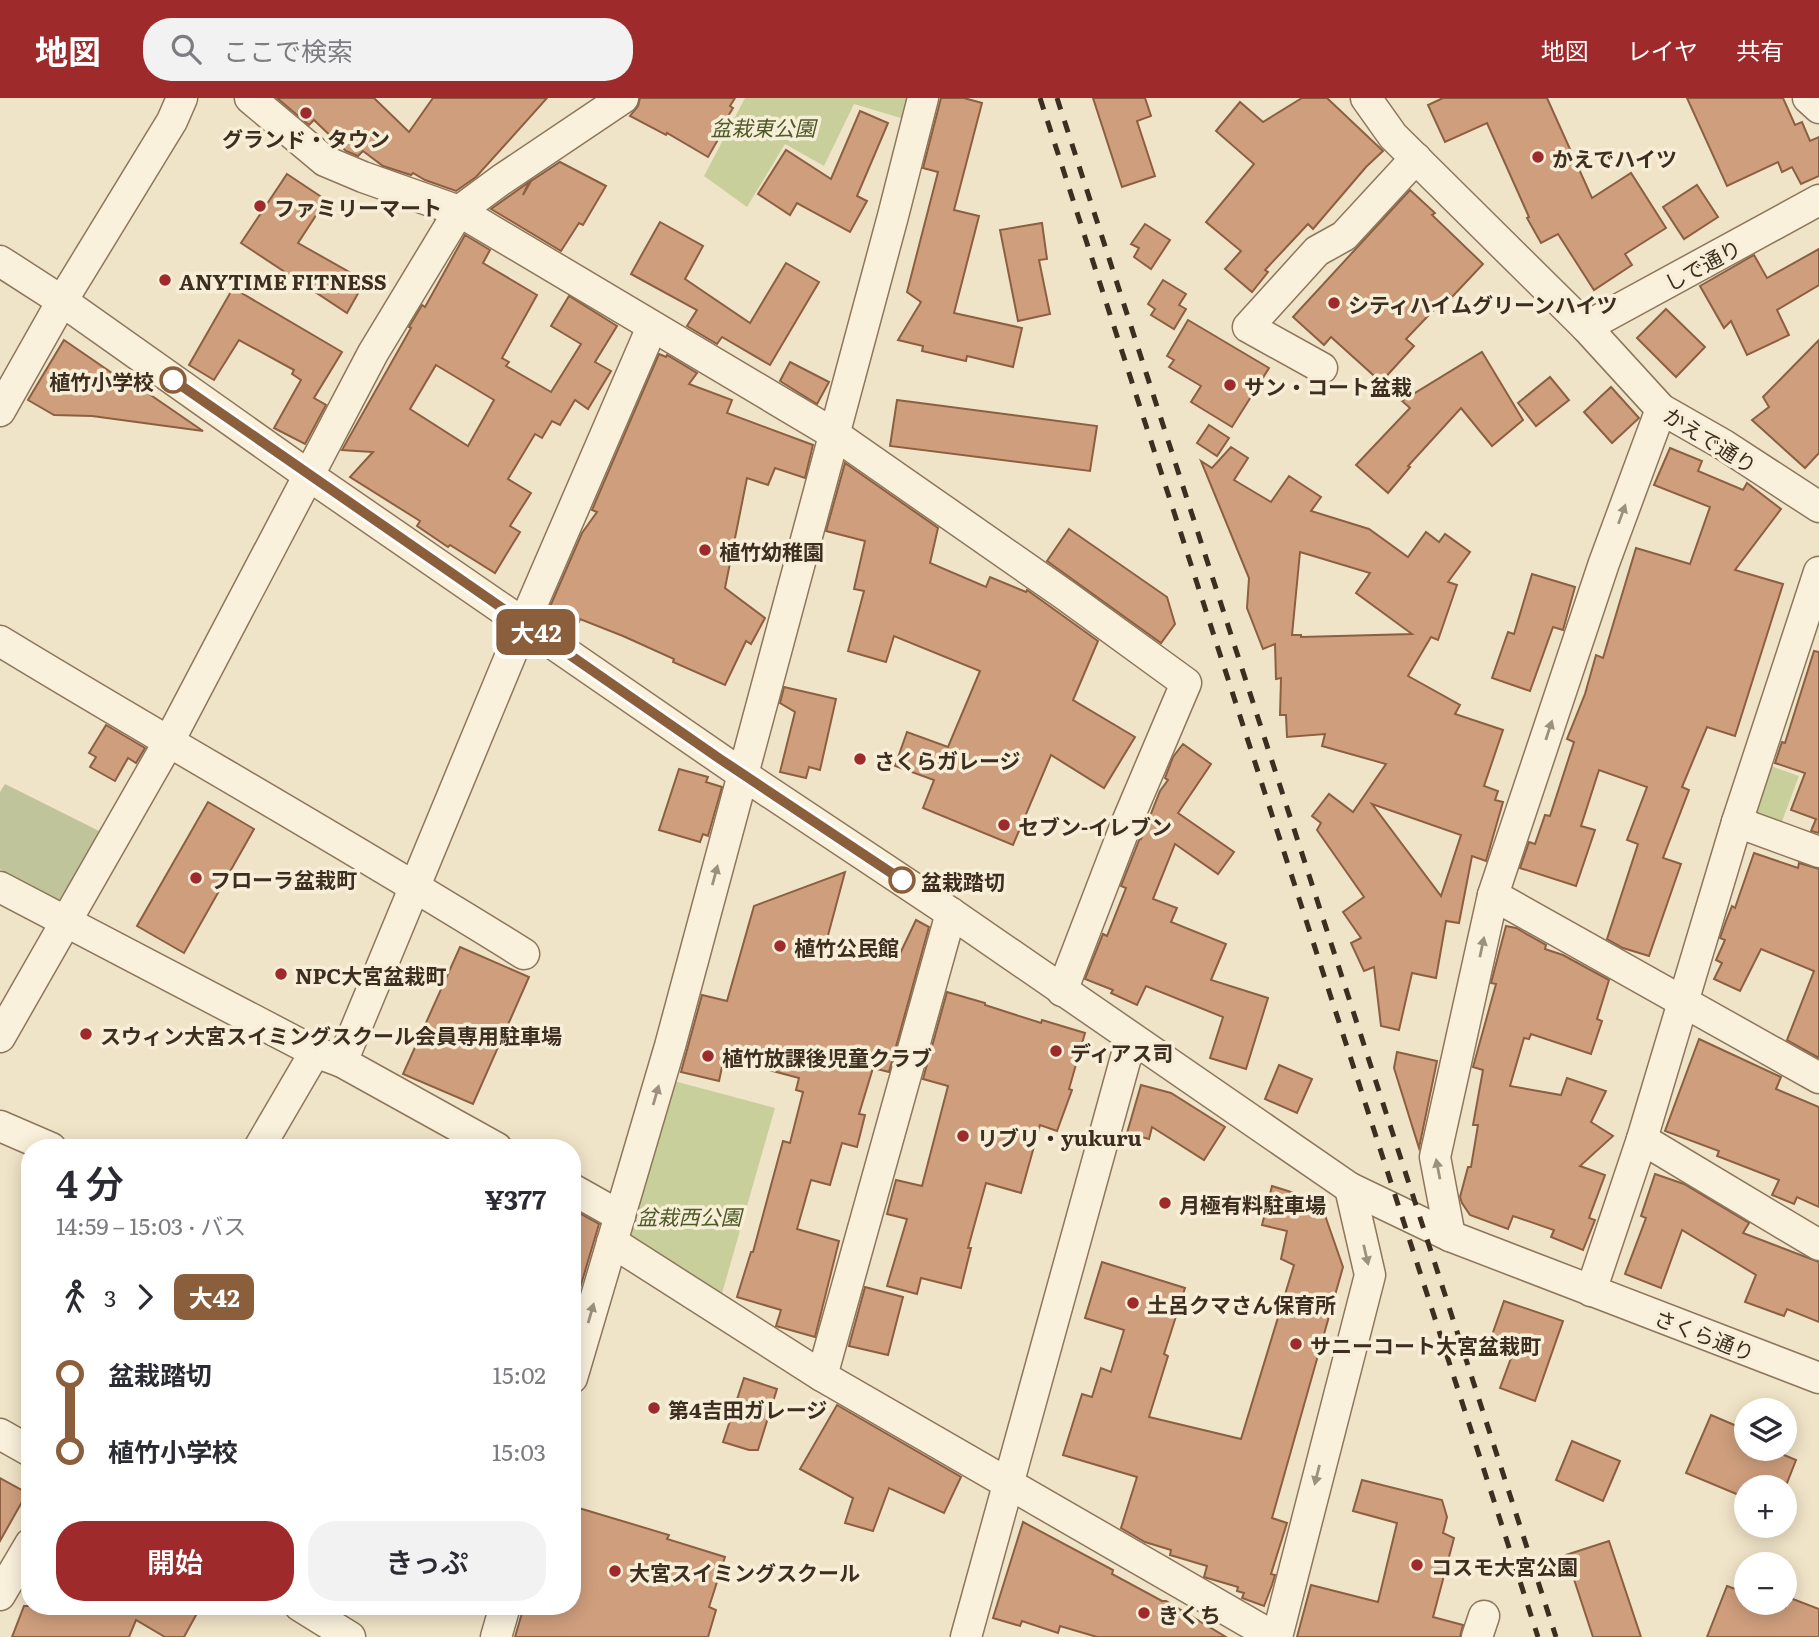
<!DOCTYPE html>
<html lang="ja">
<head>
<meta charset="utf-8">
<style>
	body { margin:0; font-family:Literata,"Noto Sans JP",serif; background:#f2f2f3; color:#2b2b33; height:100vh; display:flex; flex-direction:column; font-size:26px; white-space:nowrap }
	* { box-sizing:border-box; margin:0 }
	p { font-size:23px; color:#7c7c81 }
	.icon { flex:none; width:38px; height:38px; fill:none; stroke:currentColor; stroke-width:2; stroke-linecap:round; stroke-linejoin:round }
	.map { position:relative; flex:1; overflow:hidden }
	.drawer { position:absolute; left:21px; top:1041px; width:560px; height:476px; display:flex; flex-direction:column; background:#fff; border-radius:28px; box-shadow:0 4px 18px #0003 }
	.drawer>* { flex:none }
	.badge { padding:0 14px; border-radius:10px; font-size:24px; line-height:46px }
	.controls { position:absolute; left:1734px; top:1300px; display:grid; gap:14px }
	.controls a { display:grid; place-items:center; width:63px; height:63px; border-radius:50%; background:#fff; box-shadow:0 4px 18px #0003; font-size:35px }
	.map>.badge { position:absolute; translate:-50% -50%; box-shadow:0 0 0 4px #fff }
	.legs { display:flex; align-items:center; gap:10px; height:77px; padding:0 35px; font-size:23px }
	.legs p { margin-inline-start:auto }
	.head { display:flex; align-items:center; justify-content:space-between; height:119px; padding:0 35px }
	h1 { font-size:38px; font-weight:600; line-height:52px }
	.button { display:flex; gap:14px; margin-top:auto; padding:14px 35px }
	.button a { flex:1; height:80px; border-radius:28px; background:#9e2a2b; color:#fff; font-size:28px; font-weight:600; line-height:80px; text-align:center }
	.button a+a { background:#f2f2f3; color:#2b2b33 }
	ul { padding:0 35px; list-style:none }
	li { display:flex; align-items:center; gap:24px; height:77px; font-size:26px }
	li i { display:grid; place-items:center; width:10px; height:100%; margin:0 9px; background:currentColor }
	li i::after { content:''; width:18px; height:18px; margin:-9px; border:5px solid; border-radius:50%; background:#fff }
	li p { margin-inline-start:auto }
	li:first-child i { background:linear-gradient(#0000 50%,currentColor 0) }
	li:last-child i { background:linear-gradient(currentColor 50%,#0000 0) }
	header { display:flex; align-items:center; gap:42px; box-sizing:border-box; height:98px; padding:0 35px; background:#9e2a2b; color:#fff }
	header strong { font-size:33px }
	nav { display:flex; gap:38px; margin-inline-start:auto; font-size:24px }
	.search { width:490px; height:63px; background:#f2f2f3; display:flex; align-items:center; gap:18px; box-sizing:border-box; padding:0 24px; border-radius:28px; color:#7c7c81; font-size:26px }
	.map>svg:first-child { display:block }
	.green { fill:#c9cf9b }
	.cemetery { fill:#bfc49a }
	.building { fill:#cf9f7d; stroke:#8d5f41; stroke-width:2; fill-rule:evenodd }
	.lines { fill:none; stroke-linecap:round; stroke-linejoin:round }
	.minor-casing { stroke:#8d765c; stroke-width:33 }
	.minor { stroke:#faf1dc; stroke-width:30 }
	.rail { stroke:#3d2e20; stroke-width:5; stroke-dasharray:12 12; stroke-linecap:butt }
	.oneway { fill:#9c907e }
	.line-1-casing { stroke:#fff; stroke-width:16 }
	.line-1 { stroke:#8b5e3c; stroke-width:10 }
	.poi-dot { fill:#9e2a2b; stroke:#f7eed8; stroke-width:2.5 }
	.stop-1-dot { fill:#fff; stroke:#8b5e3c; stroke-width:3.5 }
	.labels { text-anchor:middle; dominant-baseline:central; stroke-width:7; stroke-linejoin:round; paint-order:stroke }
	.park-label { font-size:21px; font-style:italic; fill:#4d5a26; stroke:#f7eed8 }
	.poi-label { font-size:21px; font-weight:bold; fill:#3d2e20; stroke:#f7eed8; text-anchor:start }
	.street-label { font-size:21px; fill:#3d2e20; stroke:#f7eed8 }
	.stop-label { font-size:21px; font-weight:bold; fill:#3d2e20; stroke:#f7eed8; text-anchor:end }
</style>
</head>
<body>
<header>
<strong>地図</strong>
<div class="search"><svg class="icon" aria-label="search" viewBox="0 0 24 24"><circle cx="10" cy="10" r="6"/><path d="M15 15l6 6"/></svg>ここで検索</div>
<nav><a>地図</a><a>レイヤ</a><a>共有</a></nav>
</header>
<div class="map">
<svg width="1819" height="1539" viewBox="0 0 1819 1539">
	<rect width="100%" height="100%" fill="#f0e4c8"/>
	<!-- green -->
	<g class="green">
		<path d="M745 0H910L904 21 854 6 824 68 785 46 747 109 704 78Z"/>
		<path d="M1768 667 1799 678 1781 726 1760 719 1754 707Z"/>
		<path d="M674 983 775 1010 721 1199 637 1148 629 1131Z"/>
	</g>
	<!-- cemetery -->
	<path class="cemetery" d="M5 686 103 735 61 804 0 771V694Z"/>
	<!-- building -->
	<g class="building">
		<path d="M277 0H374L409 34 433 0H547L476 79 456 93 425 82 413 75 411 77 383 68 363 53 358 58 346 53 314 22 309 27Z"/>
		<path d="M640 0H735L730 8 733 10 717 36 720 38 708 59 667 35 666 37 630 18 638 8Z"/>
		<path d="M941 0H964L982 5 954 112 979 118 954 215 1022 230 1013 269 967 258 966 263 922 253 923 248 898 242 921 204 907 194 938 74 923 70Z"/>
		<path d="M1093 0H1145L1151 18 1137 23 1155 78 1122 89Z"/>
		<path d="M1302 0H1327L1383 53 1366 69 1313 131 1308 126 1265 172 1268 174 1252 194 1225 171 1241 153 1206 124 1254 66 1216 33 1240 4 1263 24Z"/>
		<path d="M1443 0H1547L1592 100 1631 75 1666 130 1625 156 1632 167 1594 192 1558 136 1541 145 1527 120 1529 119 1487 25 1445 44 1428 7Z"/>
		<path d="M1687 0H1783L1795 27 1802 24 1810 43 1819 39V78L1801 86 1792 69 1782 74 1778 64 1727 88Z"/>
		<path d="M860 13 888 25 857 98 867 103 850 134 797 105 790 117 758 96 786 52 831 81Z"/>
		<path d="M560 64 606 88 583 127 579 125 561 153 491 111 529 84 523 97 531 83Z"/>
		<path d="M287 76 326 102 298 145 365 183 347 215 241 145Z"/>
		<path d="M1697 87 1718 119 1684 141 1663 109Z"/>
		<path d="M1410 92 1435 115 1432 117 1483 166 1452 199 1449 196 1406 241 1414 248 1381 284 1331 239 1324 247 1293 219Z"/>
		<path d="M660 124 703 148 685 181 750 225 786 165 819 184 770 267 722 239 717 246 687 228 697 212 631 176Z"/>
		<path d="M1042 125 1047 161 1039 162 1050 216 1018 223 1000 132Z"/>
		<path d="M1145 126 1170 142 1151 171 1134 159 1139 150 1131 146Z"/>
		<path d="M465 137 490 152 483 165 537 197 502 260 509 264 506 268 551 294 581 246 551 228 569 198 617 228 595 264 611 273 588 311 575 302 560 327 552 323 542 340 535 336 508 381 531 395 510 428 520 434 495 475 450 447 448 449 417 428 420 423 350 379 373 354 342 352 411 230 409 229 422 207 425 209ZM436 267 494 302 468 348 410 311Z"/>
		<path d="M1819 151V187L1777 212 1789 237 1747 257 1731 223 1724 230 1700 188 1754 157 1767 180Z"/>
		<path d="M1163 182 1186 196 1179 207 1186 211 1174 231 1151 217 1155 211 1148 206Z"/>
		<path d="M233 190 342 254 314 300 326 307 305 346 274 330 301 282 292 276 294 272 239 242 214 282 189 267Z"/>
		<path d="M1666 211 1705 249 1676 279 1637 240Z"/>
		<path d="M1188 222 1269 270 1232 329 1191 304 1201 288 1169 269 1174 262 1167 258Z"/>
		<path d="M64 242 131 288 133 285 203 333 92 318 54 317 28 302Z"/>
		<path d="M1819 242V355L1805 370 1752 322 1769 309 1763 299Z"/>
		<path d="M1482 254 1523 322 1492 348 1461 310 1408 368 1410 369 1388 395 1356 367 1410 310 1402 303Z"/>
		<path d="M659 256 666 259 667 257 697 275 689 286 732 302 727 315 813 347 805 380 775 370 768 387 747 380 725 490 765 520 751 546 746 543 725 587 673 564 674 561 623 538 580 521 579 524 549 511 582 435 597 414 592 412Z"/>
		<path d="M790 264 829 284 817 306 780 283Z"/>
		<path d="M1550 279 1569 302 1536 328 1518 305Z"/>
		<path d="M1611 289 1639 320 1612 345 1584 314Z"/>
		<path d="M897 302 1097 328 1090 373 890 348Z"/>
		<path d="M1209 327 1229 340 1217 358 1197 345Z"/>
		<path d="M1231 349 1248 360 1234 382 1271 404 1289 378 1321 399 1311 413 1369 431 1408 459 1426 434 1439 444 1445 436 1470 454 1448 484 1457 487 1438 542 1431 539 1408 578 1460 607 1455 616 1503 632 1484 688 1498 693 1495 702 1503 704 1486 763 1472 758 1459 825 1446 823 1436 880 1412 875 1399 932 1381 928 1374 869 1364 873 1351 845 1361 840 1343 814 1364 799 1317 732 1321 725 1312 718 1329 696 1353 714 1386 666 1322 648 1325 636 1287 639 1286 617H1280L1281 580 1276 581 1275 546 1263 551 1247 510 1249 480 1201 363 1212 370ZM1300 454 1370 475 1356 495 1412 536 1301 539V537H1292ZM1372 706 1461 737 1441 798Z"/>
		<path d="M1670 350 1702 363 1698 373 1743 392 1747 385 1781 411 1735 472 1783 486 1735 638 1707 629 1682 689 1689 692 1663 760 1681 766 1649 858 1623 850 1607 841 1638 746 1627 742 1647 689 1599 672 1581 728 1595 732 1576 788 1520 770 1529 744 1535 746 1545 717 1550 718 1574 644 1567 641 1585 596 1596 557 1603 560 1636 450 1690 466 1710 409 1654 387Z"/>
		<path d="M845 365 938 430 930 465 986 489 990 479 1026 494 1027 492 1098 543 1073 602 1135 639 1104 690 1051 657 1013 747 923 710 934 682 895 668 907 634 948 649 980 573 894 538 886 564 848 553 864 493 854 491 865 443 826 433Z"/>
		<path d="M1069 431 1167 499 1175 526 1161 545 1047 463Z"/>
		<path d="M1532 476 1575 489 1563 532 1553 529 1530 593 1492 580 1508 534 1514 536Z"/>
		<path d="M1814 553 1819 554V735L1811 733 1816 721 1791 712 1805 675 1775 665 1782 644 1785 645Z"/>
		<path d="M784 589 836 601 820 672 809 669 806 680 780 674 795 614 780 605Z"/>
		<path d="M106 627 145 650 136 665 128 660 115 683 90 669 96 659 89 655Z"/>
		<path d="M1183 646 1211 666 1178 715 1234 754 1218 776 1175 746 1153 801 1177 810 1171 824 1226 846 1211 882 1268 900 1246 971 1210 960 1223 919 1146 888 1137 907 1111 895 1113 892 1085 881 1103 836 1107 838 1126 790 1121 788 1140 740 1141 741 1160 693 1168 682 1165 680 1173 659Z"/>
		<path d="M679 671 708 679 706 684 722 689 708 738 703 736 700 744 659 732Z"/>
		<path d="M208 704 254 731 184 855 137 828Z"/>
		<path d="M1754 755 1798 770 1799 765 1819 771V960L1787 942 1814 873 1761 851 1740 893 1714 881 1722 865 1716 862 1725 842 1720 840 1726 823 1732 808 1735 810Z"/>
		<path d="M845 774 827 841 897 862 916 822 929 829 889 974 873 970 859 1016 865 1017 857 1049 842 1045 830 1087 811 1082 797 1131 839 1143 815 1239 776 1228 781 1212 737 1199 751 1154H753L783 1043 790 1045 803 994 796 992 799 980 724 960 719 983 681 974 702 897 727 903 754 808Z"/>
		<path d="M1506 828 1516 830 1546 847 1545 851 1563 857 1609 882 1597 921 1602 923 1591 956 1531 936 1529 941 1524 940 1510 988 1561 997 1567 980 1606 993 1591 1024 1613 1038 1580 1068 1605 1077 1589 1120 1595 1122 1583 1152 1551 1139 1554 1132 1513 1118 1508 1131 1470 1117 1462 1105 1460 1099 1468 1069H1471L1478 1027H1473L1483 972 1473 969 1496 886 1491 885Z"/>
		<path d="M460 849 529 879 473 1006 403 976Z"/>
		<path d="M947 894 985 905V907L1041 925 1042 922 1085 935 1069 991 1072 992 1057 1033 1040 1027 1021 1095 986 1085 968 1150H971L961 1190 921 1180 917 1196 887 1188 907 1121 887 1116 896 1082 922 1088 948 988 923 981Z"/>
		<path d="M1699 941 1781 979 1776 991 1819 1009V1109L1797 1099 1794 1106 1772 1097 1779 1082 1717 1058 1719 1053 1665 1033Z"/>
		<path d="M1397 954 1437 963 1419 1050 1394 970Z"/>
		<path d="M1279 967 1312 981 1297 1015 1265 1001Z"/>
		<path d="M1141 987 1171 995 1225 1029 1204 1062 1152 1029 1149 1041 1127 1035Z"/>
		<path d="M1655 1076 1684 1086 1749 1125 1743 1135 1819 1164V1224L1787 1211 1784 1218 1745 1204 1756 1177 1682 1132 1661 1190 1625 1176 1646 1120 1641 1118Z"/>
		<path d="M1272 1088 1320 1103 1343 1169 1272 1420 1287 1425 1271 1476 1275 1477 1272 1487 1264 1508 1242 1500 1244 1495 1237 1493 1238 1489 1204 1479 1207 1468 1170 1457 1171 1452 1145 1444 1121 1430 1137 1379 1063 1357 1082 1296 1092 1299 1101 1270 1111 1274 1124 1232 1085 1220 1102 1164 1185 1190 1164 1256 1168 1258 1149 1319 1241 1341 1294 1167 1281 1161 1287 1133 1262 1127Z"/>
		<path d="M572 1111 599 1126 572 1217Z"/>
		<path d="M865 1189 903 1199 888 1257 849 1248Z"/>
		<path d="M1504 1203 1563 1223 1535 1303 1500 1290 1514 1252 1490 1243Z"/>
		<path d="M744 1280 777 1291 758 1352H749L723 1344Z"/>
		<path d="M837 1307 961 1379 944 1415 889 1390 873 1433 845 1425 853 1400 800 1371Z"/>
		<path d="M1711 1317 1746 1332V1351H1770L1796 1362 1785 1390H1746V1400L1686 1375Z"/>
		<path d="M1572 1343 1620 1363 1603 1403 1556 1382Z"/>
		<path d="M0 1380 27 1395 0 1443Z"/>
		<path d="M1362 1382 1442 1402 1447 1419 1443 1435 1454 1440 1433 1519 1463 1527 1460 1539H1297L1311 1487 1378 1504 1397 1425 1353 1413Z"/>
		<path d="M572 1408 669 1437 667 1441 725 1459 709 1509 716 1512 708 1539H515L524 1508H572Z"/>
		<path d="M1023 1424 1113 1472 1112 1476 1162 1503H1166L1226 1539H1097L1060 1528 1058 1535 1022 1523 1020 1528 993 1520Z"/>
		<path d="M1609 1443 1641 1539H1593L1566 1457Z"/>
		<path d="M1727 1488 1746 1495V1505H1774L1785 1509V1498L1819 1511V1539H1707Z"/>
		<path d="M24 1508H201L184 1539H165L136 1522 129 1539H12Z"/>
	</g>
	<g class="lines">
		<defs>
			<g id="minor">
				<path d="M250 0 325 63 363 79 459 113 834 336 1065 497 1186 585 1127 724 1062 893"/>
				<path d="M1366 0 1393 38 1586 229 1661 311 1724 347 1819 409"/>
				<path d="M1808 0 1819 10"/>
				<path d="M0 163 62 203 308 377 742 676 951 815 1350 1090 1450 1138 1819 1280"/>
				<path d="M1586 229 1819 102"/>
				<path d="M1322 270 1248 229 1317 153 1344 138 1416 60"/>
				<path d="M0 313 62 203 172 23 182 0"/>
				<path d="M0 543C174 649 352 748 524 856"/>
				<path d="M1737 724 1819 754"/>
				<path d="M0 789 315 954 342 964 497 1050"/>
				<path d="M1493 797 1819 980"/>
				<path d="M0 939 168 645 373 255 459 113 501 82 623 0"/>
				<path d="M342 964 524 525 652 229"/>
				<path d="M0 1028 51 1050"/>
				<path d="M1642 1041 1819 1147"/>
				<path d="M259 1050 315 954"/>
				<path d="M572 1091 620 1118"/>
				<path d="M1450 1138 1435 1059 1493 797 1604 465 1661 311"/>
				<path d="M612 1144 822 1278 1274 1539"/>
				<path d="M1591 1193 1642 1041 1737 724 1819 474"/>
				<path d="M822 1278 951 815"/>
				<path d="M572 1280 670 948 893 118 923 0"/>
				<path d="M0 1336 30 1353"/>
				<path d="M0 1497 30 1446"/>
				<path d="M300 1508 350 1539"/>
				<path d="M496 1539 505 1508"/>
				<path d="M966 1539 1131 941"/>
				<path d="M1277 1539 1370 1177 1350 1090"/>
				<path d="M1477 1539 1484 1518"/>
			</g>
		</defs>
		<!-- minor casing -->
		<use href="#minor" class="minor-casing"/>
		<!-- minor -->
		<use href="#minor" class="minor"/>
		<!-- rail -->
		<g class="rail">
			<path d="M1040 0 1538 1539"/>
			<path d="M1057 0 1556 1539"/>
		</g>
	</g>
	<!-- one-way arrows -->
	<defs><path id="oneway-solid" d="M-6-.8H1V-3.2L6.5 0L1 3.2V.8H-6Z" transform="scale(1.75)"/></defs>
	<g class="oneway">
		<use href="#oneway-solid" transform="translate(1622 416) rotate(-70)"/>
		<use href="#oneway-solid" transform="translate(1549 632) rotate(-72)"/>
		<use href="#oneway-solid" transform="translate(715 777) rotate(-75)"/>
		<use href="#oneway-solid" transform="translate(1482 849) rotate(-78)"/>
		<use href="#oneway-solid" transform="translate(656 997) rotate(-74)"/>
		<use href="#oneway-solid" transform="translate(1438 1071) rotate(-101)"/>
		<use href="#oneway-solid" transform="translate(1366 1157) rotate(77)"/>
		<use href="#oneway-solid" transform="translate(591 1215) rotate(-74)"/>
		<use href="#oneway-solid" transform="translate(1317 1377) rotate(104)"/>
	</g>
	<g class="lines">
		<defs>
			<path id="line-1" d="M173 282 720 661 902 782"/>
		</defs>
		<!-- line-1 casing -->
		<use href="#line-1" class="line-1-casing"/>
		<!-- line-1 -->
		<use href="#line-1" class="line-1"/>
	</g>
	<!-- markers -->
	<g class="poi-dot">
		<circle cx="306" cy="15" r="7"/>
		<circle cx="1538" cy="59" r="7"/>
		<circle cx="260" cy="108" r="7"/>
		<circle cx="165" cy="182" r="7"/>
		<circle cx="1334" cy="205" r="7"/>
		<circle cx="1230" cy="287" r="7"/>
		<circle cx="705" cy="452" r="7"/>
		<circle cx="860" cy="661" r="7"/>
		<circle cx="1004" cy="727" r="7"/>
		<circle cx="196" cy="780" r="7"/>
		<circle cx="780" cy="848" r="7"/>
		<circle cx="281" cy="876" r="7"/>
		<circle cx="86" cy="936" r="7"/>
		<circle cx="1056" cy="953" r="7"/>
		<circle cx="708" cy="958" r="7"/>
		<circle cx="963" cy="1038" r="7"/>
		<circle cx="1165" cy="1105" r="7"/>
		<circle cx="1133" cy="1205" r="7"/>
		<circle cx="1296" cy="1246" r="7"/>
		<circle cx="654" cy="1310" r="7"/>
		<circle cx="1417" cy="1467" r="7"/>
		<circle cx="615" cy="1473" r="7"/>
		<circle cx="1144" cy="1515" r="7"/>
	</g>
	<g class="stop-1-dot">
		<circle cx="173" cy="282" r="12"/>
		<circle cx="902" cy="782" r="12"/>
	</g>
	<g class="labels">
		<!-- park labels -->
		<g class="park-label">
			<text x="763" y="28">盆栽東公園</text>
			<text x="689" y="1117">盆栽西公園</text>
		</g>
		<!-- poi labels -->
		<g class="poi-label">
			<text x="306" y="39" text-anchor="middle">グランド・タウン</text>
			<text x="1552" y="59">かえでハイツ</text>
			<text x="274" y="108">ファミリーマート</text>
			<text x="179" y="182">ANYTIME FITNESS</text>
			<text x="1348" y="205">シティハイムグリーンハイツ</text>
			<text x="1244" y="287">サン・コート盆栽</text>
			<text x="719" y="452">植竹幼稚園</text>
			<text x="874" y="661">さくらガレージ</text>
			<text x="1018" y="727">セブン-イレブン</text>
			<text x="210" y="780">フローラ盆栽町</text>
			<text x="794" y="848">植竹公民館</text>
			<text x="295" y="876">NPC大宮盆栽町</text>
			<text x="100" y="936">スウィン大宮スイミングスクール会員専用駐車場</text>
			<text x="1070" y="953">ディアス司</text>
			<text x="722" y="958">植竹放課後児童クラブ</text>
			<text x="977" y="1038">リブリ・yukuru</text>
			<text x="1179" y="1105">月極有料駐車場</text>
			<text x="1147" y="1205">土呂クマさん保育所</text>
			<text x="1310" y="1246">サニーコート大宮盆栽町</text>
			<text x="668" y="1310">第4吉田ガレージ</text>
			<text x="1431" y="1467">コスモ大宮公園</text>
			<text x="629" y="1473">大宮スイミングスクール</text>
			<text x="1158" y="1515">きくち</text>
		</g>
		<!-- street labels -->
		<g class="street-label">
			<text transform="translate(1702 166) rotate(-28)">しで通り</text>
			<text transform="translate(1711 341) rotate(32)">かえで通り</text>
			<text transform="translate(1705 1236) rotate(21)">さくら通り</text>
		</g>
		<!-- stop labels -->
		<g class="stop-label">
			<text x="154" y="282">植竹小学校</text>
			<text x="921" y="782" text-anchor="start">盆栽踏切</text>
		</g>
	</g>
</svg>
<div class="controls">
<a><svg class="icon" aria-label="layers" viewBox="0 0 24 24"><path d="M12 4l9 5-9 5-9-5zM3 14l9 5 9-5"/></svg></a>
<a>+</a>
<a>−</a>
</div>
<b class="badge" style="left:536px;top:534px;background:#8b5e3c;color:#fff">大42</b>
<section class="drawer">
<div class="head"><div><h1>4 分</h1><p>14:59 – 15:03 · バス</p></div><b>¥377</b></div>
<div class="legs"><svg class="icon" aria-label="walk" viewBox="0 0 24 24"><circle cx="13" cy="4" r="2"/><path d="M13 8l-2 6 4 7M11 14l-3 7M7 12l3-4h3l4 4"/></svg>3<svg class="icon" aria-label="forward" viewBox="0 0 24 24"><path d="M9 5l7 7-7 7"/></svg><b class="badge" style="background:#8b5e3c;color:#fff">大42</b></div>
<ul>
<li><i style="color:#8b5e3c"></i><b>盆栽踏切</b><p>15:02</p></li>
<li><i style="color:#8b5e3c"></i><b>植竹小学校</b><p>15:03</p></li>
</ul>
<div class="button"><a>開始</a><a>きっぷ</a></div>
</section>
</div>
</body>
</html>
